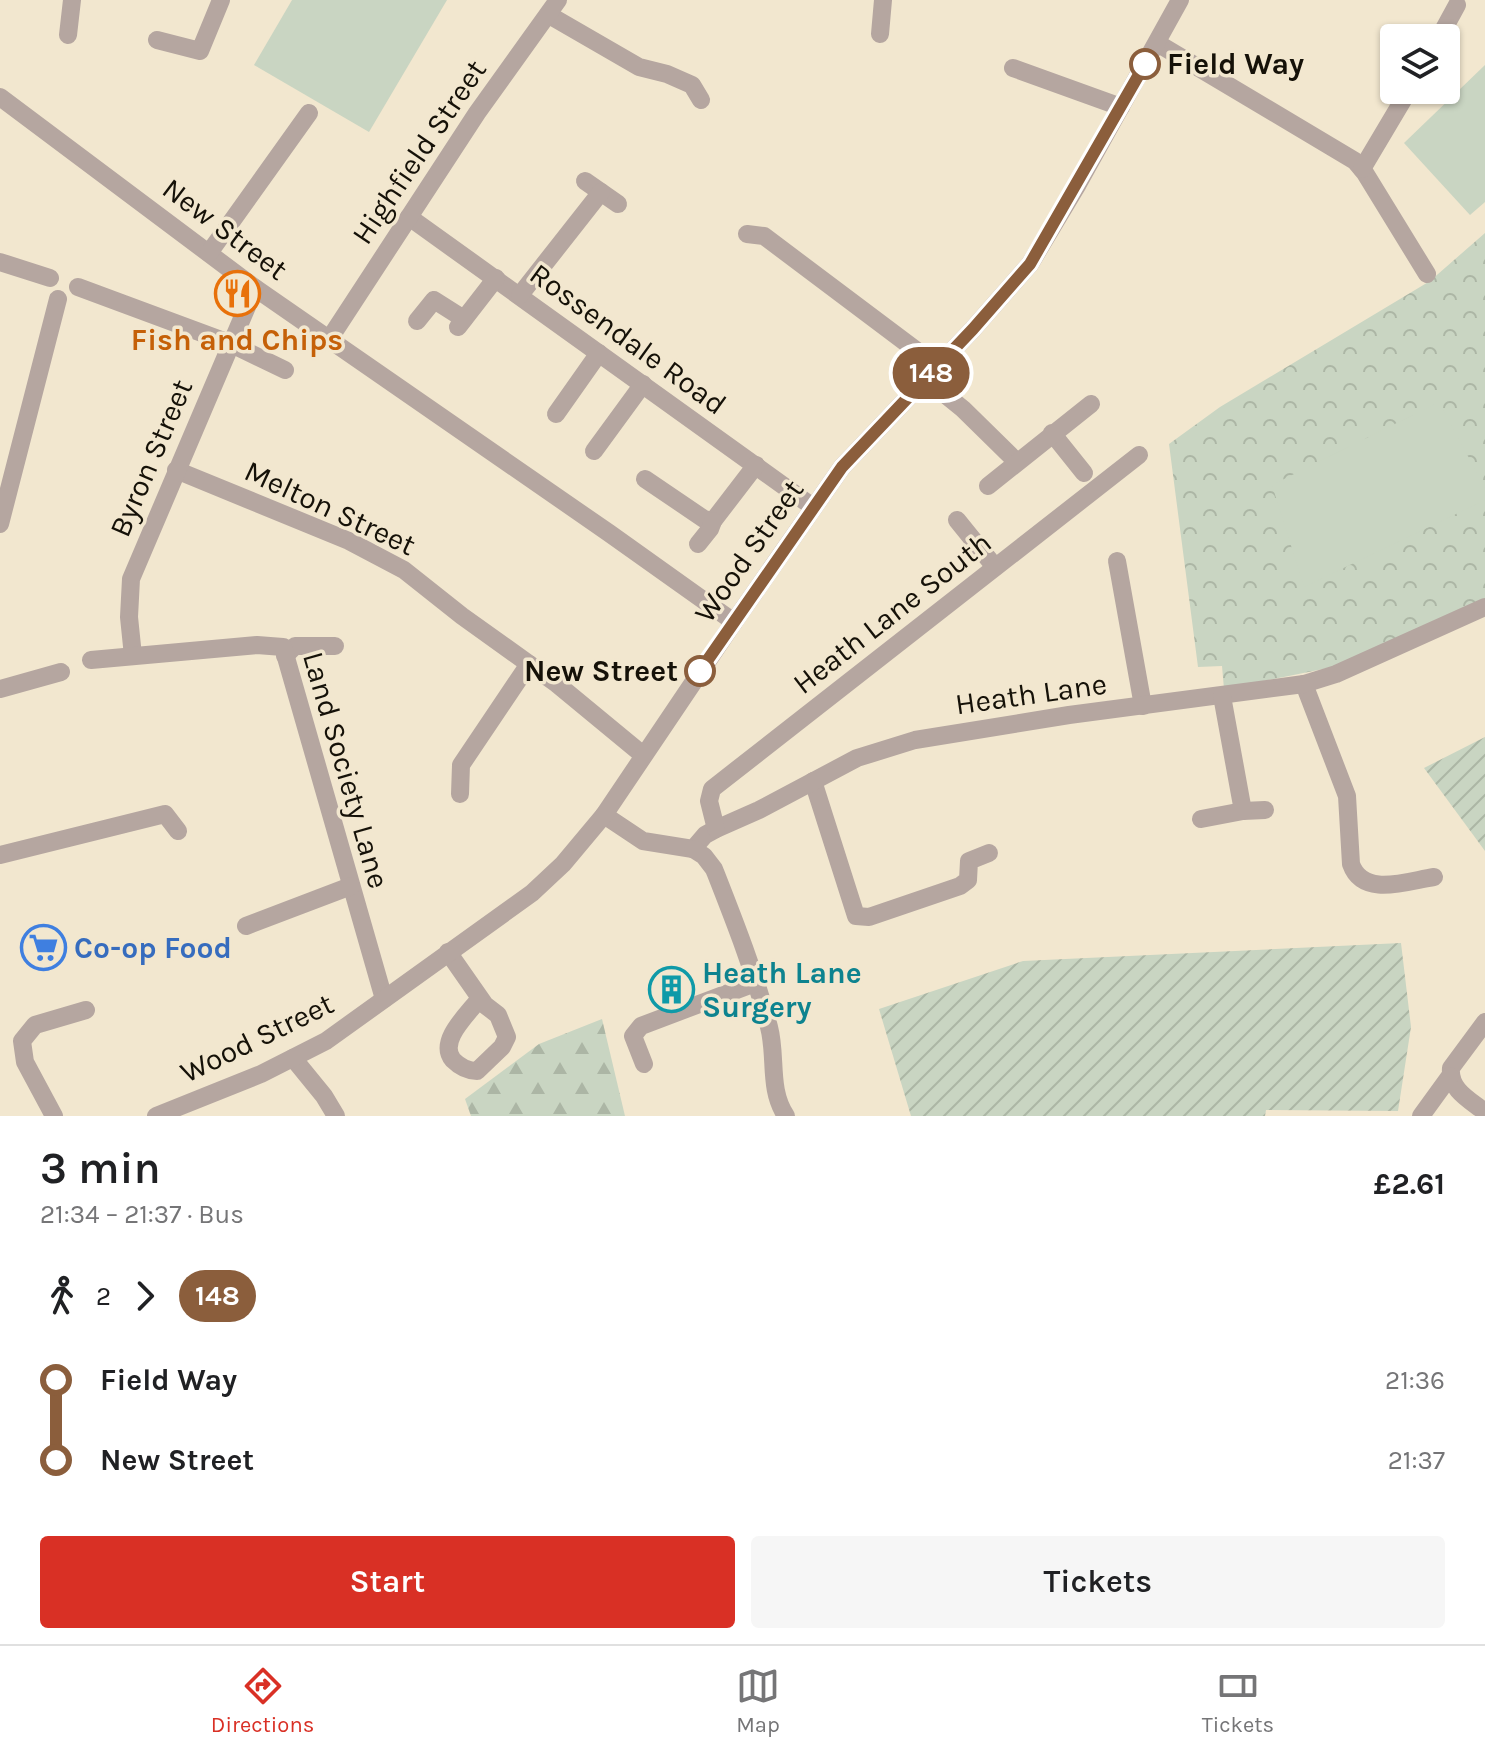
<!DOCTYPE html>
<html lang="en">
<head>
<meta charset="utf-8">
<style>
	body { margin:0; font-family:Karla,sans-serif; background:#f6f6f6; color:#202124; height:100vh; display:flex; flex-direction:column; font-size:30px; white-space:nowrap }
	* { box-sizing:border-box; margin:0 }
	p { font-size:26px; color:#757577 }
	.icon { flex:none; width:44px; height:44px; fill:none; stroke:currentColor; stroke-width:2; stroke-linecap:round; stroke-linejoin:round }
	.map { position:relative; height:1116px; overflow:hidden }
	.details { display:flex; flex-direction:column; background:#fff; flex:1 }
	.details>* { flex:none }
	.badge { padding:0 16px; border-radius:26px; font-size:28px; line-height:52px }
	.buttons { position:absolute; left:1380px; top:24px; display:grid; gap:16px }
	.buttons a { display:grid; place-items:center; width:80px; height:80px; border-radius:8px; background:#fff; box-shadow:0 2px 6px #0004; font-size:40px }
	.map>.badge { position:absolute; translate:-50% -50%; box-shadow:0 0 0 4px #fff }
	.legs { display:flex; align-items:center; gap:12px; height:88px; padding:0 40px; font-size:26px }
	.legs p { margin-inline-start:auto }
	.headline { display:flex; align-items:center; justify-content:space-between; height:136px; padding:0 40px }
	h1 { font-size:44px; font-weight:600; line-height:60px }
	.cta { display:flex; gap:16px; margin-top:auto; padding:16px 40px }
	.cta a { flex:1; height:92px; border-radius:8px; background:#d93025; color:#fff; font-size:32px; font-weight:600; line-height:92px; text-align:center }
	.cta a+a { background:#f6f6f6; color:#202124 }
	ul { padding:0 40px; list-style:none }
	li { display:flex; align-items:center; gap:28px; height:80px; font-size:30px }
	li i { display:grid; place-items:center; width:12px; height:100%; margin:0 10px; background:currentColor }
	li i::after { content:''; width:20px; height:20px; margin:-10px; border:6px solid; border-radius:50%; background:#fff }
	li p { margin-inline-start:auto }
	li:first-child i { background:linear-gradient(#0000 50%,currentColor 0) }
	li:last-child i { background:linear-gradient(currentColor 50%,#0000 0) }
	.menu { display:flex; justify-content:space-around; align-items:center; height:112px; border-top:2px solid #e0e0e0; background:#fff; font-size:22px; color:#757577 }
	.menu a { display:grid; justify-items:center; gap:4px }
	.menu .active { color:#d93025 }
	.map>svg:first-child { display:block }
	.forest { fill:url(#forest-firs) }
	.park { fill:url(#park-crowns) }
	.garden { fill:url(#garden-furrows) }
	.pitch { fill:#c9d5c2 }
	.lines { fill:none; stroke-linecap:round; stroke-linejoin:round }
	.minor { stroke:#b5a6a0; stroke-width:18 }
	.line-1-casing { stroke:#fff; stroke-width:18 }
	.line-1 { stroke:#8b5e3c; stroke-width:12 }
	.stop-1-dot { fill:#fff; stroke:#8b5e3c; stroke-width:4 }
	.labels { text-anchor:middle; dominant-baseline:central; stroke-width:7; stroke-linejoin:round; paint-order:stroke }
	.stop-label { font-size:30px; font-weight:bold; fill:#151108; stroke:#f2e7cf; text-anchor:start }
	.street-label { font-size:30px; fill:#151108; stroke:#f2e7cf }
	.food-label { font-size:30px; font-weight:bold; fill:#c56008; stroke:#f2e7cf }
	.shop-label { font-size:30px; font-weight:bold; fill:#366cbe; stroke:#f2e7cf; text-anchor:start }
	.culture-label { font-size:30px; font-weight:bold; fill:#0d838f; stroke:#f2e7cf; text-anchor:start }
</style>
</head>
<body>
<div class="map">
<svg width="1485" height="1116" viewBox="0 0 1485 1116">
	<defs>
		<pattern id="forest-firs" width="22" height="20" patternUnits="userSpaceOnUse" patternTransform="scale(2)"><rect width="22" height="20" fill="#c9d5c2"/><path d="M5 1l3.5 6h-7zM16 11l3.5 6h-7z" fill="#acb6a5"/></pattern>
		<pattern id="park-crowns" width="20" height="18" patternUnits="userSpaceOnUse" patternTransform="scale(2)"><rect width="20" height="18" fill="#c9d5c2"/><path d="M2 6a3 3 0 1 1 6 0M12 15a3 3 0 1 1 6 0" fill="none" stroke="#acb6a5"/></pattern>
		<pattern id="garden-furrows" width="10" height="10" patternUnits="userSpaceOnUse" patternTransform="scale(2)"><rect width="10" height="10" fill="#c9d5c2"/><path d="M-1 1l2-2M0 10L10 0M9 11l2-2" fill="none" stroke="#acb6a5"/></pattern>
	</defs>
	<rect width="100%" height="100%" fill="#f2e7cf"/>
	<!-- forest -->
	<path class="forest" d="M602 1019 625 1116H471L465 1099 539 1044Z"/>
	<!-- park -->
	<path class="park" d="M1485 233V599L1343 665 1224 689 1222 666 1198 667 1169 444 1220 407 1430 281Z"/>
	<!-- garden -->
	<g class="garden">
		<path d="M1485 737V851L1424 768Z"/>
		<path d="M1401 943 1411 1027 1398 1111 1266 1110 1265 1116H911L879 1009 1023 961Z"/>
	</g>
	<!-- pitch -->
	<g class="pitch">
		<path d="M292 0H447L369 132 254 65Z"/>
		<path d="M1485 65V202L1470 215 1404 143Z"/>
		<path d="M1439 402 1485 488V500L1304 587 1272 485Z"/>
	</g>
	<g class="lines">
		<!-- minor -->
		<g class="minor">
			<path d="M549 15 639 67 667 74 692 85 701 100"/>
			<path d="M880 34 883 0"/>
			<path d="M68 35 72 0"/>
			<path d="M1439 38 1457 5"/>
			<path d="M157 40 200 51 221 0"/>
			<path d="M1157 43 1355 161 1365 173 1427 274"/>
			<path d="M1013 68 1121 107"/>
			<path d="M0 97 255 288 609 533 734 622"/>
			<path d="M1362 169 1409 90"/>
			<path d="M585 181 618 204"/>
			<path d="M409 217 813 507"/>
			<path d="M747 234 764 236 937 366"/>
			<path d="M209 253 309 113"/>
			<path d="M0 262 50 278"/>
			<path d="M78 287 229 343 285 370"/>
			<path d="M520 295 601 192"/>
			<path d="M417 321 434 300 464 319"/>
			<path d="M458 327 496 278"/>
			<path d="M330 338 477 113 558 0"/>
			<path d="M926 379 963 409 1017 462"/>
			<path d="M556 414 599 353"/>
			<path d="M1052 433 1084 473"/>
			<path d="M594 451 643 384"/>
			<path d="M176 470 349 541 404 570 462 616 557 684 643 755"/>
			<path d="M645 479 704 519 713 521 756 465"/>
			<path d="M988 486 1091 404"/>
			<path d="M957 520 995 567"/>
			<path d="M0 524 58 299"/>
			<path d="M698 544 710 529 713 521"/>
			<path d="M1117 561 1143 706"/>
			<path d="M133 656 129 617 131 579 255 288"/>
			<path d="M285 656 295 646H335"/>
			<path d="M91 660 257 645 283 647 384 999"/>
			<path d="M1304 684 1347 796 1351 864C1363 898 1407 881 1434 877"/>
			<path d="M0 689 61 672"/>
			<path d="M813 781 856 916 869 917 960 886 968 880 969 861 989 853"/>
			<path d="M460 794 461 765 529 664"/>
			<path d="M1243 811 1265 810"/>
			<path d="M604 815 643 841 693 849 705 835 716 829 759 810 857 758 915 740 1069 715 1304 684 1336 674 1485 607"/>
			<path d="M1201 819 1243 811 1222 696"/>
			<path d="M716 829 709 801 712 789 1139 455"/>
			<path d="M693 849 704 856 714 869C734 920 755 973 769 1027 777 1057 768 1089 786 1116"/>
			<path d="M0 855 165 814 178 831"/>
			<path d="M246 926 351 886"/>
			<path d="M448 952 485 1005 498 1015 507 1037 502 1047 477 1071C467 1071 460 1067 453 1060 437 1041 469 1013 480 998"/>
			<path d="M1485 1022 1451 1068C1449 1090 1470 1100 1485 1112"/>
			<path d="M293 1058 324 1096 336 1116"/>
			<path d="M644 1064 633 1036 641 1026 755 983"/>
			<path d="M54 1116 25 1062 22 1041 35 1025 86 1010"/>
			<path d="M156 1116 261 1074 326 1041 532 893 563 864 604 815 734 622 842 467 973 329 1030 264 1078 184 1180 0"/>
			<path d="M1421 1116 1450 1076"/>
		</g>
	</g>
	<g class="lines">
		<defs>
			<path id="line-1" d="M700 671 842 467 973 329 1030 264 1145 64"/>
		</defs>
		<!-- line-1 casing -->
		<use href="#line-1" class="line-1-casing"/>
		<!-- line-1 -->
		<use href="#line-1" class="line-1"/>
	</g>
	<!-- icons -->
	<defs>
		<symbol id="restaurant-ring" viewBox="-11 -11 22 22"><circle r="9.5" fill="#f2e7cf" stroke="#e8710a" stroke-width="1.5"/><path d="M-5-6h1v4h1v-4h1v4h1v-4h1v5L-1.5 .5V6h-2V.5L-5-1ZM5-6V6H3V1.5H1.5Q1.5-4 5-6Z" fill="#e8710a"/></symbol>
		<symbol id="supermarket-ring" viewBox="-11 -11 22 22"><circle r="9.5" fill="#f2e7cf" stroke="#3f7fe0" stroke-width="1.5"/><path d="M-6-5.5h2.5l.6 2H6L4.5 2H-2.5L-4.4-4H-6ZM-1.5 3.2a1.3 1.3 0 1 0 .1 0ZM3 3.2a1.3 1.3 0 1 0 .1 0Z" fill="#3f7fe0"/></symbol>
		<symbol id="building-ring" viewBox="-11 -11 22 22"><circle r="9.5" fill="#f2e7cf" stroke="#0f9aa8" stroke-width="1.5"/><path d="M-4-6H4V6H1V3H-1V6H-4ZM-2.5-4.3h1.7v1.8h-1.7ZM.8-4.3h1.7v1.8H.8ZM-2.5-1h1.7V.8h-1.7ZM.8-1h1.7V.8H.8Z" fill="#0f9aa8"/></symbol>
	</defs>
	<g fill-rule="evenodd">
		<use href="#restaurant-ring" x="212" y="268" width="51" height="51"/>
		<use href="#supermarket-ring" x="18" y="922" width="51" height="51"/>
		<use href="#building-ring" x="646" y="964" width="51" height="51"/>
	</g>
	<!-- markers -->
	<g class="stop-1-dot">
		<circle cx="1145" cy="64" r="14"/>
		<circle cx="700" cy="671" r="14"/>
	</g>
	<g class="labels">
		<!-- stop labels -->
		<g class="stop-label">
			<text x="1167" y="64">Field Way</text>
			<text x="678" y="671" text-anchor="end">New Street</text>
		</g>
		<!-- street labels -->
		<g class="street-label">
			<text transform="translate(419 152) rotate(-56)">Highfield Street</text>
			<text transform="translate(225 229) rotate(37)">New Street</text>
			<text transform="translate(628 339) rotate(36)">Rossendale Road</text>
			<text transform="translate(151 458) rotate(-67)">Byron Street</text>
			<text transform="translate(330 508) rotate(25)">Melton Street</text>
			<text transform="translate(749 551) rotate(-55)">Wood Street</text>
			<text transform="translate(892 613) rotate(-38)">Heath Lane South</text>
			<text transform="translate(1031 694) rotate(-8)">Heath Lane</text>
			<text transform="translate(346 770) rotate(74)">Land Society Lane</text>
			<text transform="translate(257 1038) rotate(-26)">Wood Street</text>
		</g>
		<!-- food labels -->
		<g class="food-label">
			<text x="237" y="340">Fish and Chips</text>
		</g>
		<!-- shop labels -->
		<g class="shop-label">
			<text x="74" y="948">Co-op Food</text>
		</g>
		<!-- culture labels -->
		<g class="culture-label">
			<text x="702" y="973">Heath Lane<tspan x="702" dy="34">Surgery</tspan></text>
		</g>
	</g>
</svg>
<div class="buttons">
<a><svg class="icon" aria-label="layers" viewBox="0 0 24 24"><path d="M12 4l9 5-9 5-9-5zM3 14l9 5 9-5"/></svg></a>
</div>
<b class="badge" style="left:931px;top:373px;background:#8b5e3c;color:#fff">148</b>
</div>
<section class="details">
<div class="headline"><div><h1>3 min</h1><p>21:34 – 21:37 · Bus</p></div><b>£2.61</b></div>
<div class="legs"><svg class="icon" aria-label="walk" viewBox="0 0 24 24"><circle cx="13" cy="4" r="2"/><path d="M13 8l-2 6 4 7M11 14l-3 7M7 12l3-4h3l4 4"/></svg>2<svg class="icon" aria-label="forward" viewBox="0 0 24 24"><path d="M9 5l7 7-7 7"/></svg><b class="badge" style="background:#8b5e3c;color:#fff">148</b></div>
<ul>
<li><i style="color:#8b5e3c"></i><b>Field Way</b><p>21:36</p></li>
<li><i style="color:#8b5e3c"></i><b>New Street</b><p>21:37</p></li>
</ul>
<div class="cta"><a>Start</a><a>Tickets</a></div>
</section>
<nav class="menu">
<a class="active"><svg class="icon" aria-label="directions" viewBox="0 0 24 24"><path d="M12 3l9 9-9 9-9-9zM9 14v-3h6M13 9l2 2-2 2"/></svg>Directions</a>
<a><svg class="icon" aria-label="map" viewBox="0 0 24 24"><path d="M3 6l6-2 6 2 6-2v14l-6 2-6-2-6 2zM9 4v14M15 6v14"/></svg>Map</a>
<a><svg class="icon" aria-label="tickets" viewBox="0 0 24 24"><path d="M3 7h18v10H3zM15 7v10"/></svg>Tickets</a>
</nav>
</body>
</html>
